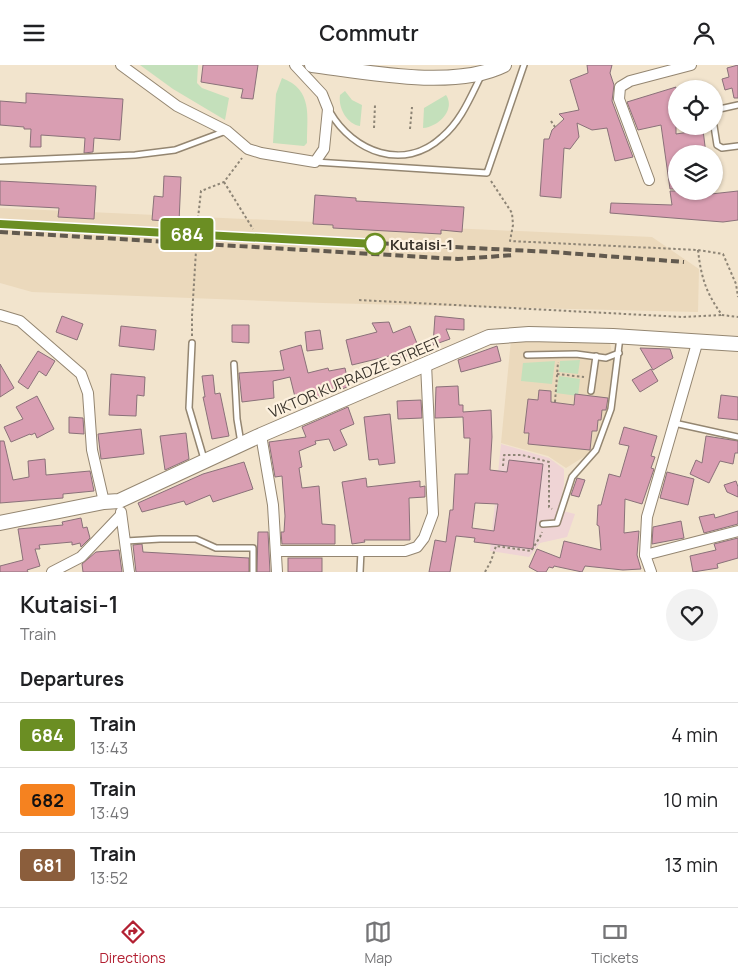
<!DOCTYPE html>
<html lang="en">
<head>
<meta charset="utf-8">
<style>
	body { margin:0; font-family:Manrope,sans-serif; background:#f2f2f2; color:#202124; height:100vh; display:flex; flex-direction:column; font-size:19px; white-space:nowrap }
	* { box-sizing:border-box; margin:0 }
	p { font-size:16px; color:#757577 }
	.icon { flex:none; width:28px; height:28px; fill:none; stroke:currentColor; stroke-width:2; stroke-linecap:round; stroke-linejoin:round }
	.map { position:relative; height:507px; overflow:hidden }
	.sheet { display:flex; flex-direction:column; background:#fff; flex:1 }
	.sheet>* { flex:none }
	.badge { padding:0 10px; border-radius:4px; font-size:18px; line-height:32px }
	.buttons { position:absolute; left:668px; top:15px; display:grid; gap:10px }
	.buttons a { display:grid; place-items:center; width:55px; height:55px; border-radius:50%; background:#fff; box-shadow:0 1px 4px #0004; font-size:25px }
	.map>.badge { position:absolute; translate:-50% -50%; box-shadow:0 0 0 2px #fff }
	h2 { padding:0 20px; font-size:19px; line-height:45px }
	.round { display:grid; place-items:center; flex:none; width:52px; height:52px; border-radius:26px; background:#f2f2f2 }
	.head { display:flex; align-items:center; justify-content:space-between; height:85px; padding:0 20px }
	h1 { font-size:24px; font-weight:600; line-height:38px }
	ul { padding:0; list-style:none }
	li { display:flex; align-items:center; gap:15px; height:65px; padding:0 20px; border-top:1px solid #e0e0e0 }
	li div { flex:1 }
	li b { display:block; font-size:19px }
	li em { font-style:normal }
	li .badge { min-width:55px; font-weight:700; text-align:center }
	header { display:flex; justify-content:space-between; align-items:center; height:65px; padding:0 20px; background:#fff; font-size:22px; font-weight:600 }
	.dock { display:flex; justify-content:space-around; align-items:center; height:70px; border-top:1px solid #e0e0e0; background:#fff; font-size:14px; color:#757577 }
	.dock a { display:grid; justify-items:center; gap:2px }
	.dock .on { color:#b22032 }
	.map>svg:first-child { display:block }
	.built { fill:#ebd9bc }
	.education { fill:#efd4d5 }
	.green { fill:#c4e0bb }
	.building { fill:#d99eb2; stroke:#8a7179; fill-rule:evenodd }
	.lines { fill:none; stroke-linecap:round; stroke-linejoin:round }
	.lane-casing { stroke:#948671; stroke-width:8 }
	.street-casing { stroke:#948671; stroke-width:12 }
	.secondary-casing { stroke:#948671; stroke-width:16 }
	.path { stroke:#8d8475; stroke-width:2; stroke-dasharray:2.5 2.5; stroke-linecap:butt }
	.lane { stroke:#fff; stroke-width:5 }
	.street { stroke:#fff; stroke-width:10 }
	.secondary { stroke:#fff; stroke-width:14 }
	.rail { stroke:#625a4f; stroke-width:4; stroke-dasharray:8 4; stroke-linecap:butt }
	.path-bridge { stroke:#8d8475; stroke-width:2; stroke-dasharray:2.5 2.5; stroke-linecap:butt }
	.line-casing { stroke:#fff; stroke-width:11 }
	.line { stroke:#6b8e23; stroke-width:8 }
	.stop-dot { fill:#fff; stroke:#6b8e23; stroke-width:2.5 }
	.labels { text-anchor:middle; dominant-baseline:central; stroke-width:4.5; stroke-linejoin:round; paint-order:stroke }
	.stop-label { font-size:15px; font-weight:bold; fill:#39332b; stroke:#fdf1df; text-anchor:start }
	.street-label { font-size:15px; fill:#39332b; stroke:#fdf1df }
</style>
</head>
<body>
<header><svg class="icon" aria-label="menu" viewBox="0 0 24 24"><path d="M4 6h16M4 12h16M4 18h16"/></svg>Commutr<svg class="icon" aria-label="person" viewBox="0 0 24 24"><circle cx="12" cy="8" r="4"/><path d="M4 21q1-7 8-7t8 7"/></svg></header>
<div class="map">
<svg width="738" height="507" viewBox="0 0 738 507">
	<rect width="100%" height="100%" fill="#f2e4cd"/>
	<!-- built -->
	<g class="built">
		<path d="M0 143 652 172 699 204 698 247 323 238 32 227 0 218Z"/>
		<path d="M511 275 610 278 614 298 608 347 590 388 566 403 548 391 501 378Z"/>
	</g>
	<!-- education -->
	<path class="education" d="M501 379 549 393 564 404V419L559 445 575 449 567 472 540 478 529 492 490 486Z"/>
	<!-- green -->
	<g class="green">
		<path d="M140 0H198L197 18 202 23 229 33 225 55 173 24Z"/>
		<path d="M282 13C313 25 307 50 307 78L304 81 273 78 276 29Z"/>
		<path d="M345 26 352 35 362 40 360 61C347 59 338 43 340 30Z"/>
		<path d="M446 30C456 45 438 62 423 63L424 43Z"/>
		<path d="M580 295 578 309 559 307 560 296Z"/>
		<path d="M555 296 552 319 521 316 523 298Z"/>
		<path d="M559 311 580 314 578 331 556 328Z"/>
	</g>
	<!-- building -->
	<g class="building">
		<path d="M203 0H258L253 34 241 33 243 24 201 17Z"/>
		<path d="M587 0H612L610 8 614 20 612 36 633 92 615 96 607 63 592 65 577 58 579 72 570 84 564 83 561 133 540 131 544 74H549L552 65 564 54 559 49 579 45 570 15 588 8Z"/>
		<path d="M738 0V33H734L732 23 725 25 722 14 729 12 727 3Z"/>
		<path d="M676 22V69L703 65 706 89H676V124H670L661 60 638 65 627 37Z"/>
		<path d="M26 28 123 34 120 75 94 73 93 87 84 88 85 73 41 70V82H30L31 64H24V62L0 60V36L26 38Z"/>
		<path d="M164 111 181 112 179 157 152 155 154 131 163 132Z"/>
		<path d="M0 116 96 121 94 154 58 152 59 143 0 140Z"/>
		<path d="M670 126H711V129L738 126V155L723 157 610 148 611 138 672 140Z"/>
		<path d="M315 130 356 133V136L464 142 462 167 441 165V169L333 163V160L313 159Z"/>
		<path d="M62 251 83 259 77 275 56 267Z"/>
		<path d="M435 251 464 254V265L446 264 450 274 433 280Z"/>
		<path d="M389 257 393 268 410 261 420 286 392 297 389 291 352 300 346 275 377 267 372 258Z"/>
		<path d="M232 260H249V278L232 277Z"/>
		<path d="M121 261 156 265 154 285 119 281Z"/>
		<path d="M320 265 323 284 307 286 305 267Z"/>
		<path d="M301 280 308 308 328 303 329 306 345 303 349 321 331 329 314 334 312 328 295 332 290 312 273 316 274 333 242 337 239 308 284 305 280 286Z"/>
		<path d="M497 281 501 296 461 307 458 295Z"/>
		<path d="M640 283 670 284 673 293 653 305Z"/>
		<path d="M38 286 55 296 46 311 39 306 28 324 18 317Z"/>
		<path d="M0 299 14 323 0 332Z"/>
		<path d="M651 304 658 316 640 327 632 315Z"/>
		<path d="M111 309 145 312 144 331 137 330 136 351 109 350Z"/>
		<path d="M213 310 215 329 220 328 229 371 212 374 203 332H205L202 311Z"/>
		<path d="M458 321 459 340H463V347L491 345 492 372 490 405 507 407 509 395 543 399 533 484 474 477 475 473 456 471 450 507H429L435 475 446 477 450 445H453L455 409H468L470 373H464L463 352 435 353 436 322ZM475 438 498 439 494 466 472 463Z"/>
		<path d="M539 325 551 326V337L574 340 575 329 608 333 606 345H602L601 355H598L597 366H592L590 385 528 379 529 368H524L528 334 538 335Z"/>
		<path d="M721 330 738 332V355L718 353Z"/>
		<path d="M37 331 54 364 37 373 35 368 31 370 30 369 11 377 4 362 23 354 16 342Z"/>
		<path d="M421 335 422 353 398 354 397 336Z"/>
		<path d="M348 342 354 359 340 365 347 380 334 386 329 374 315 376 316 379 299 386 302 402 299 403 302 423 319 421 322 459 335 460V479H282L281 467H284L285 451 282 411 275 412 269 377 306 372 302 362Z"/>
		<path d="M390 349 395 398 379 400 378 394 369 395 364 352Z"/>
		<path d="M69 352 83 353 84 369 69 368Z"/>
		<path d="M624 362 657 371 651 391 655 392 651 403 654 404 642 439 625 434 624 468 639 466 637 490 641 504 623 505 585 501 582 507 554 501 553 503 549 502 546 507H538L529 502 537 484 560 493 564 476 601 485 599 461 597 460 598 440H601L609 409 620 412 629 381 619 379Z"/>
		<path d="M141 364 144 389 101 394 98 369Z"/>
		<path d="M186 368 189 394 165 405 160 371Z"/>
		<path d="M706 371 738 376V388H735L733 399 720 396 709 418 690 409 696 395 702 398Z"/>
		<path d="M0 376H4L13 415 29 412 28 396 45 394 46 410 90 406 94 426 63 429V433L0 438Z"/>
		<path d="M244 397 253 424 213 437 210 430 186 440 184 436 142 447 138 438 203 409Z"/>
		<path d="M667 407 694 414 688 440 660 433Z"/>
		<path d="M366 413 367 422 420 416V422L425 421V432L409 433 410 475H364L365 477 352 479 342 417Z"/>
		<path d="M577 413 585 415 579 432 571 430Z"/>
		<path d="M736 416 738 422V432L727 427 724 420Z"/>
		<path d="M738 446V459L704 468 699 452 714 449 715 453Z"/>
		<path d="M81 453 83 463 87 462 90 473 81 482 80 478 72 480V477L39 480 40 484H35L40 501 27 505 28 507H0V501L23 495 18 464 63 460 62 457Z"/>
		<path d="M681 456 684 473 652 479 653 462Z"/>
		<path d="M258 467H268L270 507H257Z"/>
		<path d="M738 473V493L717 499 718 503 693 507 690 491 716 485 714 479Z"/>
		<path d="M142 479 143 487 249 493V507H136L133 480Z"/>
		<path d="M119 485 122 507H83L82 499 96 487Z"/>
		<rect x="288" y="493" width="34" height="14"/>
	</g>
	<g class="lines">
		<defs>
			<g id="lane">
				<path d="M330 47C353 87 404 107 442 72 461 56 470 33 481 11"/>
				<path d="M714 47 715 45 738 40"/>
				<path d="M714 61 717 80 722 83 738 81"/>
				<path d="M0 96 135 90 175 85 226 66"/>
				<path d="M315 97 487 108 524 0"/>
				<path d="M192 278 189 343 204 394"/>
				<path d="M527 290 576 289 606 293 619 288"/>
				<path d="M234 299 237 354 241 378"/>
				<path d="M591 326 596 291"/>
				<path d="M674 358 738 372"/>
				<path d="M543 459 557 458 572 412 596 385 611 344 620 272"/>
				<path d="M126 476 160 474H196L216 483H253V507"/>
				<path d="M360 507 361 486"/>
			</g>
			<g id="street">
				<path d="M121 0 177 41 227 66 248 84 261 88 315 97 324 84 328 44 322 29 295 0"/>
				<path d="M649 115 619 34 620 22 630 16 691 0"/>
				<path d="M0 250 20 256 81 309 88 328 92 385 104 437"/>
				<path d="M261 370 273 440 277 507"/>
				<path d="M121 447 129 507"/>
				<path d="M276 486H405L417 482 424 473 433 449 426 299"/>
				<path d="M645 490 647 452 698 275"/>
				<path d="M52 507 81 492 121 450"/>
				<path d="M651 507 645 490 738 466"/>
			</g>
			<g id="secondary">
				<path d="M312 0C366 7 454 25 504 0"/>
				<path d="M0 458 104 437 119 436 261 370 489 272 529 269 613 271 738 279"/>
			</g>
		</defs>
		<!-- lane casing -->
		<use href="#lane" class="lane-casing"/>
		<!-- street casing -->
		<use href="#street" class="street-casing"/>
		<!-- secondary casing -->
		<use href="#secondary" class="secondary-casing"/>
		<!-- path -->
		<g class="path">
			<path d="M551 56 555 62"/>
			<path d="M374 63 375 40"/>
			<path d="M410 64 412 42"/>
			<path d="M491 116 512 148 513 160 510 176 698 185 723 189 736 219 738 232"/>
			<path d="M224 117 253 164"/>
			<path d="M198 153 201 126 224 117 242 93"/>
			<path d="M698 185C701 212 706 228 722 250L738 252"/>
			<path d="M359 235 683 252 722 250"/>
			<path d="M192 271V251"/>
			<path d="M557 309 584 312"/>
			<path d="M555 337 558 297"/>
			<path d="M503 401 504 390H522L549 397V442L552 444"/>
			<path d="M485 507 491 496 496 481 531 486 540 472 542 467"/>
		</g>
		<!-- lane -->
		<use href="#lane" class="lane"/>
		<!-- street -->
		<use href="#street" class="street"/>
		<!-- secondary -->
		<use href="#secondary" class="secondary"/>
		<!-- rail -->
		<g class="rail">
			<path d="M0 159 552 187 684 197"/>
			<path d="M0 167 458 194 514 190"/>
		</g>
		<!-- path-bridge -->
		<path class="path-bridge" d="M192 251 198 153"/>
	</g>
	<g class="lines">
		<defs>
			<path id="line" d="M0 159 375 179"/>
		</defs>
		<!-- line casing -->
		<use href="#line" class="line-casing"/>
		<!-- line -->
		<use href="#line" class="line"/>
	</g>
	<!-- markers -->
	<circle class="stop-dot" cx="375" cy="179" r="10"/>
	<g class="labels">
		<!-- stop labels -->
		<g class="stop-label">
			<text x="390" y="179">Kutaisi-1</text>
		</g>
		<!-- street labels -->
		<g class="street-label">
			<text transform="translate(355 312) rotate(-23)">VIKTOR KUPRADZE STREET</text>
		</g>
	</g>
</svg>
<div class="buttons">
<a><svg class="icon" aria-label="locate" viewBox="0 0 24 24"><circle cx="12" cy="12" r="6"/><path d="M12 2v4M12 18v4M2 12h4M18 12h4"/></svg></a>
<a><svg class="icon" aria-label="layers" viewBox="0 0 24 24"><path d="M12 4l9 5-9 5-9-5zM3 14l9 5 9-5"/></svg></a>
</div>
<b class="badge" style="left:187px;top:169px;background:#6b8e23;color:#fff">684</b>
</div>
<section class="sheet">
<div class="head"><div><h1>Kutaisi-1</h1><p>Train</p></div><a class="round"><svg class="icon" aria-label="heart" viewBox="0 0 24 24"><path d="M12 20l-8-8c-3-5 5-10 8-4 3-6 11-1 8 4z"/></svg></a></div>
<h2>Departures</h2>
<ul>
<li><span class="badge" style="background:#6b8e23;color:#fff">684</span><div><b>Train</b><p>13:43</p></div><em>4 min</em></li>
<li><span class="badge" style="background:#f58220;color:#111">682</span><div><b>Train</b><p>13:49</p></div><em>10 min</em></li>
<li><span class="badge" style="background:#8b5e3c;color:#fff">681</span><div><b>Train</b><p>13:52</p></div><em>13 min</em></li>
</ul>
</section>
<nav class="dock">
<a class="on"><svg class="icon" aria-label="directions" viewBox="0 0 24 24"><path d="M12 3l9 9-9 9-9-9zM9 14v-3h6M13 9l2 2-2 2"/></svg>Directions</a>
<a><svg class="icon" aria-label="map" viewBox="0 0 24 24"><path d="M3 6l6-2 6 2 6-2v14l-6 2-6-2-6 2zM9 4v14M15 6v14"/></svg>Map</a>
<a><svg class="icon" aria-label="tickets" viewBox="0 0 24 24"><path d="M3 7h18v10H3zM15 7v10"/></svg>Tickets</a>
</nav>
</body>
</html>
